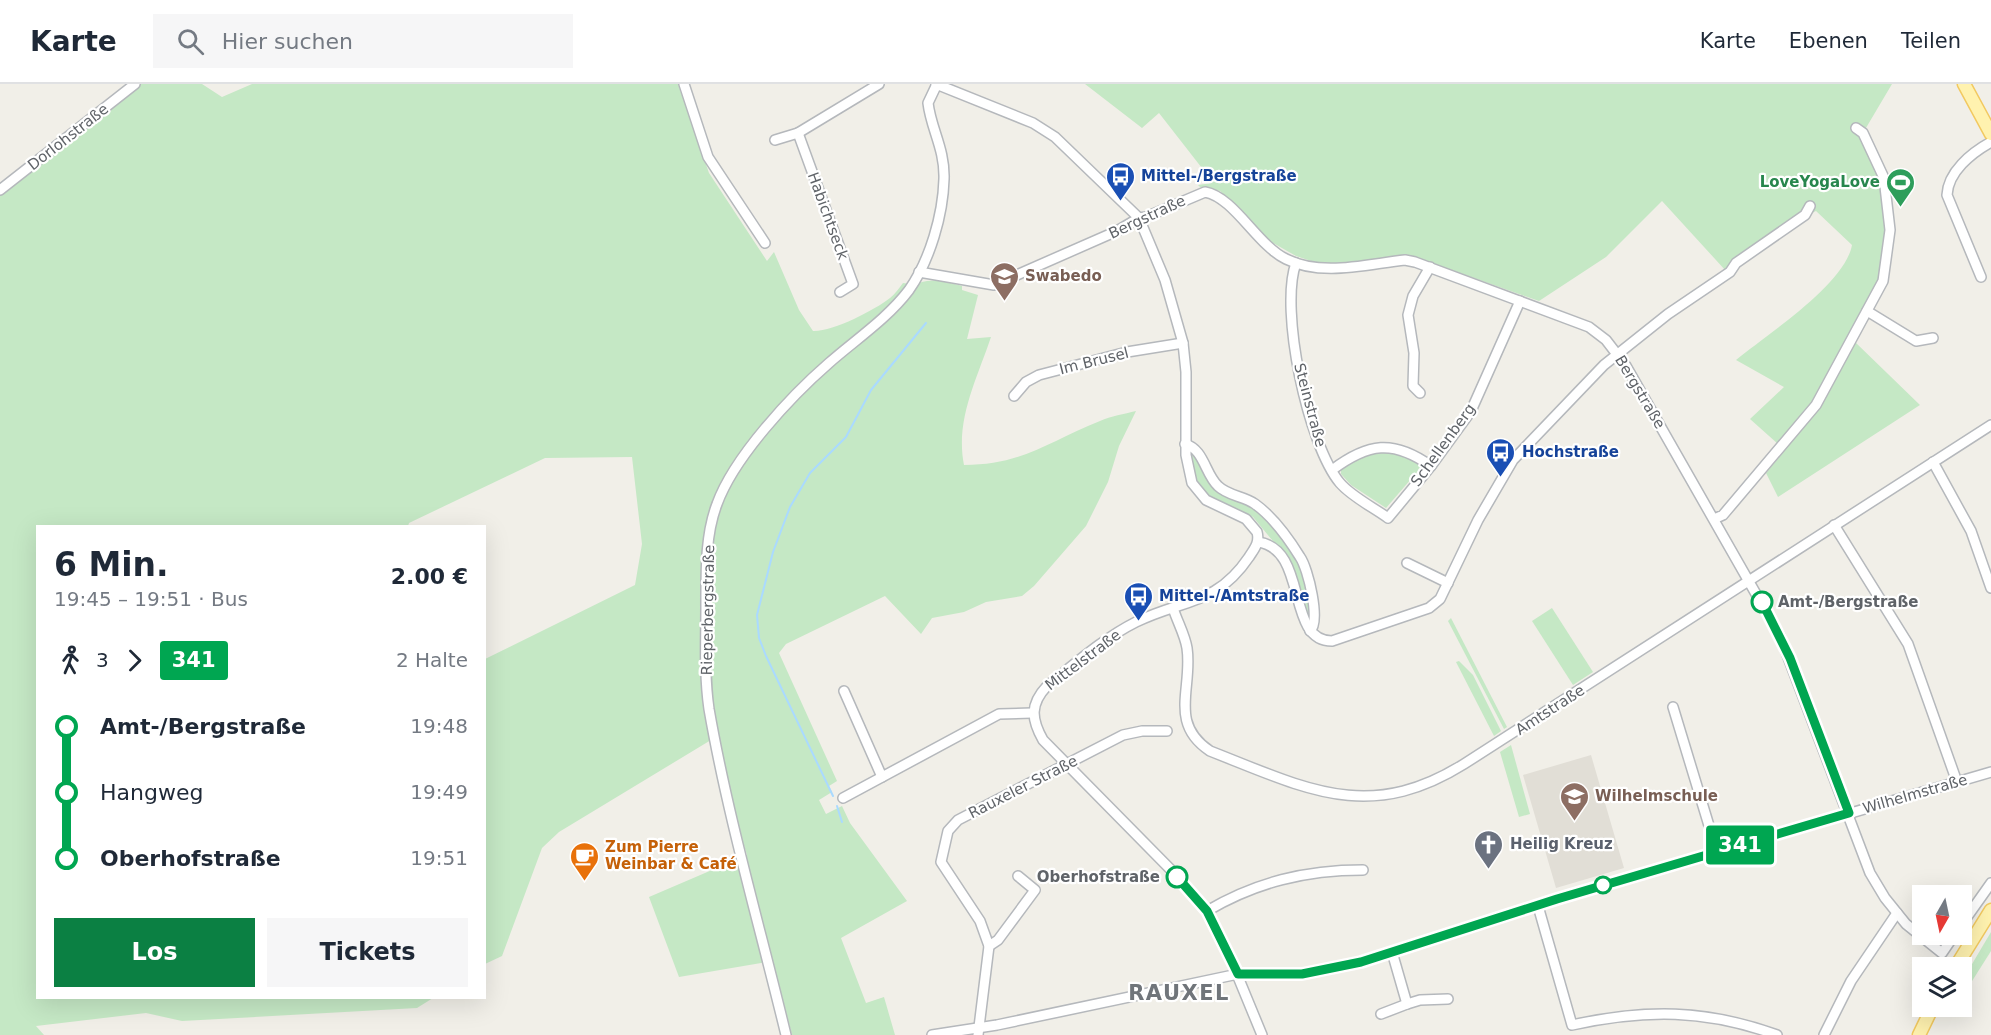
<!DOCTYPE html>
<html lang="de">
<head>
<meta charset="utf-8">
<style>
	body { margin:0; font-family:"DejaVu Sans",sans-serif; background:#f6f6f7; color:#1f2937; height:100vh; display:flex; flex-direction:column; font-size:22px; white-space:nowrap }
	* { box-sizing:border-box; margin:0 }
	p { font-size:20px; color:#747a83 }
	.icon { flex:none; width:33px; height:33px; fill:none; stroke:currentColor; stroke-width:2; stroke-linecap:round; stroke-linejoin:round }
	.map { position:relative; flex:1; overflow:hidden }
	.sheet { position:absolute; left:36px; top:441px; width:450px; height:474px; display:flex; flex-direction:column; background:#fff; border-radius:0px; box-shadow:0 6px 24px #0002 }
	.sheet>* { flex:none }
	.badge { padding:0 12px; border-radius:4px; font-size:21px; line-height:39px }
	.needle { width:39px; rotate:189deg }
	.tools { position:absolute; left:1912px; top:801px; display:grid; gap:12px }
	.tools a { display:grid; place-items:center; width:60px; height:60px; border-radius:0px; background:#fff; box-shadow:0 6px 24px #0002; font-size:30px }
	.map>.badge { position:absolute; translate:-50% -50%; box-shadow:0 0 0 3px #fff }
	.legs { display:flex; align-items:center; gap:9px; height:66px; padding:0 18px; font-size:20px }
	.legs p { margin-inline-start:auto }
	.head { display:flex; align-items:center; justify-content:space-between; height:102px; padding:0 18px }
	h1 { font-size:33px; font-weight:700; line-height:45px }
	.primary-button { display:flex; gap:12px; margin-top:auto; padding:12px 18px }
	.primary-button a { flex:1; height:69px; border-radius:0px; background:#0b8043; color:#fff; font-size:24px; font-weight:700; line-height:69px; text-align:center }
	.primary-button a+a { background:#f6f6f7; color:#1f2937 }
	ul { padding:0 18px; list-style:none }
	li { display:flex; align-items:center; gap:21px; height:66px; font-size:22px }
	li i { display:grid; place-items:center; width:9px; height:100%; margin:0 8px; background:currentColor }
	li i::after { content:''; width:15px; height:15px; margin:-8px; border:4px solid; border-radius:50%; background:#fff }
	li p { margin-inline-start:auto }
	li:first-child i { background:linear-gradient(#0000 50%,currentColor 0) }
	li:last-child i { background:linear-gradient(currentColor 50%,#0000 0) }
	header { display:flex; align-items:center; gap:36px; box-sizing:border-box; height:84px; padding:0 30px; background:#fff; border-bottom:2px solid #e0e1e3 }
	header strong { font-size:28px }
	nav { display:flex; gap:33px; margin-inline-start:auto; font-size:21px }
	.search { width:420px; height:54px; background:#f6f6f7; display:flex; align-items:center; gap:15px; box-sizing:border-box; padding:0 21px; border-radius:0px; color:#747a83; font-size:22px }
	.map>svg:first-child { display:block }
	.education { fill:#e1ded6 }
	.green { fill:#c5e8c5 }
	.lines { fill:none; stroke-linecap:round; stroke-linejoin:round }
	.stream { stroke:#aadaff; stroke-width:2 }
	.minor-casing { stroke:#b5b8bc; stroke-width:12 }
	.major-casing { stroke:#f2c960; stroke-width:15 }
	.minor { stroke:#fff; stroke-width:9 }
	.major { stroke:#fff2af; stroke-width:12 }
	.line-1-casing { stroke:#fff; stroke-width:14 }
	.line-1 { stroke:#00a651; stroke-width:9 }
	.stop-1-dot { fill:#fff; stroke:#00a651; stroke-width:3 }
	.labels { text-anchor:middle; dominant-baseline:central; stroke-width:4.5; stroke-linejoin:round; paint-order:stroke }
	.street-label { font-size:15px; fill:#5f6368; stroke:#fff }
	.transit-label { font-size:15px; font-weight:bold; fill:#164399; stroke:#fff; text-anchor:start }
	.leisure-label { font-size:15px; font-weight:bold; fill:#27864d; stroke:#fff; text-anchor:end }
	.education-label { font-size:15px; font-weight:bold; fill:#785e54; stroke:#fff; text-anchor:start }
	.stop-label { font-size:15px; font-weight:bold; fill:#5f6368; stroke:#fff; text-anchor:start }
	.worship-label { font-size:15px; font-weight:bold; fill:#5b616d; stroke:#fff; text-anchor:start }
	.food-label { font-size:15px; font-weight:bold; fill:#c56008; stroke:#fff; text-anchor:start }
	.district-label { font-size:21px; font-weight:bold; letter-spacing:1.5px; fill:#70757a; stroke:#fff }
</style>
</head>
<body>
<header>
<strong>Karte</strong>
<div class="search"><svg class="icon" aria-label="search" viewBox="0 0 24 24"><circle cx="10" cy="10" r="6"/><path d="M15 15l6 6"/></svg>Hier suchen</div>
<nav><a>Karte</a><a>Ebenen</a><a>Teilen</a></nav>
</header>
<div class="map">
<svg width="1991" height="951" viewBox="0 0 1991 951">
	<rect width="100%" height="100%" fill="#f1efe8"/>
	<!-- education -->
	<path class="education" d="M1591 671 1624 784 1556 804 1523 691Z"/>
	<!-- green -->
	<g class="green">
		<path d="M135 0H202L222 13 252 0H678L709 89 767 177 774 168 799 226 813 247C832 248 875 226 890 214 895 210 899 204 903 199 913 201 917 199 927 197 938 195 951 199 962 202V206L978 211 967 255 991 253C977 295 955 336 964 381 1023 381 1049 357 1100 337 1111 332 1124 330 1136 327L1119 362 1108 398 1086 442 1034 502 1022 512 986 518 964 528 932 534 921 550 885 512 786 560 779 569 837 697 829 702 832 708 819 716 826 730 842 722 850 739 907 817 841 854 866 919 884 913 895 951H792L773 877 679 893 649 813 747 771 711 656 559 748 542 764 502 872 485 880V575L635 501 642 460 632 373 545 374 409 439 408 442H38V914H433L417 924 182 937 146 929 36 942 44 951H0V106Z"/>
		<path d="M1085 0H1892L1860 54 1879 95 1886 146 1879 196 1812 319 1778 360 1750 335 1784 303 1736 276C1768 250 1845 200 1852 161L1816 127 1812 129 1811 124 1733 178 1726 187 1662 117 1606 173 1539 217 1415 173 1338 180 1314 178 1296 172 1266 155 1220 107 1200 103 1198 101 1212 99 1211 87 1205 88 1159 29 1142 44Z"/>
		<path d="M1855 258 1920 321 1778 413 1766 389 1820 324Z"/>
		<path d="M1192 366 1211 400 1252 421 1276 445 1299 478 1313 538 1309 537 1291 479 1253 433 1219 417 1215 419C1195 402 1193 393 1189 367Z"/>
		<path d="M1367 368H1394L1424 380 1386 424 1351 401 1341 390V385Z"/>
		<path d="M1552 524 1593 588 1573 601 1532 537Z"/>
		<path d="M1451 534 1507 643 1504 645 1448 537Z"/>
		<path d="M1459 577 1473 591 1501 647 1494 652 1456 578Z"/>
		<path d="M1511 661 1530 730 1519 733 1500 668Z"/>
		<path d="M1991 848V867L1962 913V897Z"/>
	</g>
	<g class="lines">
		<!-- stream -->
		<g class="stream">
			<path d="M833 712 766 572 759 554 757 531 773 468 790 423 810 389 846 353 871 306 926 239"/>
			<path d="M837 722 842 738"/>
		</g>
		<defs>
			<g id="minor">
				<path d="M684 0 708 73 765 159"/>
				<path d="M936 0 1033 39 1055 53 1139 134 1165 196 1183 259 1186 288V371L1192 399 1206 416 1246 435 1257 448C1260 459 1254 465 1249 473 1216 522 1182 515 1136 538 1104 554 1075 580 1047 602 1030 620 1031 635 1043 656L1180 795 1207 827 1229 871 1262 951"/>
				<path d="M798 49 853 200 840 208"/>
				<path d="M775 56 798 49 879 0"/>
				<path d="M0 106 135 0"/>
				<path d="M1296 179C1279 225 1308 361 1340 399 1352 413 1373 423 1388 434L1431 382 1471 327 1520 217"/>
				<path d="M919 188 994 201 1117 147 1139 134 1146 133 1205 108C1234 113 1257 161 1286 175 1322 193 1367 180 1405 176L1415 178 1589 243 1606 256 1626 282 1780 552 1870 789 1885 814 1906 840 1942 869 1955 850"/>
				<path d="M1981 193 1947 111C1948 88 1971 69 1991 58"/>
				<path d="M1867 227 1916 257 1933 254"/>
				<path d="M1420 309 1413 302 1414 269 1408 231 1413 212 1430 183"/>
				<path d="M1014 312 1026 298 1039 291 1127 268 1183 259"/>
				<path d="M1185 360C1204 365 1205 390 1218 402 1228 412 1244 412 1255 420 1273 433 1289 455 1300 473 1308 484 1321 538 1310 547"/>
				<path d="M1933 378 1971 447 1991 504"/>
				<path d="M1332 386C1368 359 1393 355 1431 382"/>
				<path d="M1714 435 1723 431 1816 321 1883 197 1890 146 1884 94 1863 49 1856 44"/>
				<path d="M1834 441 1908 560 1957 698"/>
				<path d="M1258 458C1309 465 1285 557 1332 557L1429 524 1440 515 1478 436 1513 376 1604 281 1668 230 1730 188 1736 179 1805 131 1810 122"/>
				<path d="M1407 479 1448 499"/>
				<path d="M1173 524C1177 537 1185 551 1187 564 1193 604 1168 639 1210 667 1305 704 1368 740 1464 680L1991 341"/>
				<path d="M844 607 882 693"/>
				<path d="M1673 623 1717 768"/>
				<path d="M843 714 999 630 1032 629"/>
				<path d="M1538 822 1572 941C1646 925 1705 925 1777 951"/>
				<path d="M1207 827C1256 798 1306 786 1363 786"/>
				<path d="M1962 840 1991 799"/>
				<path d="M989 862 998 856 1035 806 1018 792"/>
				<path d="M1392 868 1407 920 1420 916 1448 915"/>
				<path d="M1381 930 1407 920"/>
				<path d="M786 951C760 843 728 734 709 625 704 591 706 556 706 522 706 489 705 451 717 420 734 373 791 312 829 279 855 256 887 235 909 206 930 176 943 131 944 95 945 65 931 45 928 19L937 0"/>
				<path d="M932 951 997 941 1238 890H1302L1361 878 1557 815 1991 688"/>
				<path d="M978 951 989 862 980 837 941 778 948 747 958 736 1123 651 1142 647H1167"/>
				<path d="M1824 951 1851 897 1897 829"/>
			</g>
			<g id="major">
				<path d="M1964 0 1991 50"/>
				<path d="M1955 884 1991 826"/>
				<path d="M1919 951 1933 922"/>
			</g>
		</defs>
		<!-- minor casing -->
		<use href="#minor" class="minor-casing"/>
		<!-- major casing -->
		<use href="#major" class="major-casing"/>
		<!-- minor -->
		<use href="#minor" class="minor"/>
		<!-- major -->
		<use href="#major" class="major"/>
	</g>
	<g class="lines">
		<defs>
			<path id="line-1" d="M1177 793 1207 827 1238 890H1302L1361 878 1557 815 1849 729 1790 574 1762 518"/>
		</defs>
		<!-- line-1 casing -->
		<use href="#line-1" class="line-1-casing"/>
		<!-- line-1 -->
		<use href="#line-1" class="line-1"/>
	</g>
	<!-- icons -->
	<defs>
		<symbol id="bus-pin" viewBox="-11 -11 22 30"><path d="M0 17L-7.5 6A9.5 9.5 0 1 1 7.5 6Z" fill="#1a4fb4" stroke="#fff"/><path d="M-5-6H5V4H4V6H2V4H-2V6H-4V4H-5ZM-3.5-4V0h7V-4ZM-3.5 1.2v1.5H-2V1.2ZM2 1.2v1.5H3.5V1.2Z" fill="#fff"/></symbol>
		<symbol id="stadium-pin" viewBox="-11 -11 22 30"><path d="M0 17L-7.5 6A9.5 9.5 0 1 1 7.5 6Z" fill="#2e9e5b" stroke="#fff"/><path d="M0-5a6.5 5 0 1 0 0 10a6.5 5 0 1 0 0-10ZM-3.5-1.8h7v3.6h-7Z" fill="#fff"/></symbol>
		<symbol id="school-pin" viewBox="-11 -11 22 30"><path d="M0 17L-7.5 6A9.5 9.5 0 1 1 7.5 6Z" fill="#8d6e63" stroke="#fff"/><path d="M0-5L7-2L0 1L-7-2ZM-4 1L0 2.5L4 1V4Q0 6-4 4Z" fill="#fff"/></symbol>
		<symbol id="church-pin" viewBox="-11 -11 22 30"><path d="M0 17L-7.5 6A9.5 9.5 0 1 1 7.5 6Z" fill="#6b7280" stroke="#fff"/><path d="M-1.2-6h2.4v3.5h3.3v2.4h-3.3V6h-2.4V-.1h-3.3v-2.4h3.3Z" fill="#fff"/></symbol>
		<symbol id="cafe-pin" viewBox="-11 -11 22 30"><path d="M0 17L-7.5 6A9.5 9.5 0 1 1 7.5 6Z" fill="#e8710a" stroke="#fff"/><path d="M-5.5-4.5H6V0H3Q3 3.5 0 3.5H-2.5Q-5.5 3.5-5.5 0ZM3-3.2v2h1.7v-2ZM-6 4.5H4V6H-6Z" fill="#fff"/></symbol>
	</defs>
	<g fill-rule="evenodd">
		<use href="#bus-pin" x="1104" y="76" width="33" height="45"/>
		<use href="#stadium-pin" x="1884" y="82" width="33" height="45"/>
		<use href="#school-pin" x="988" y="176" width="33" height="45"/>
		<use href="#bus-pin" x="1484" y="352" width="33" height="45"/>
		<use href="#bus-pin" x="1122" y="496" width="33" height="45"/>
		<use href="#school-pin" x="1558" y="696" width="33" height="45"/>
		<use href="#church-pin" x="1472" y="744" width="33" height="45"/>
		<use href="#cafe-pin" x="568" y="756" width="33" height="45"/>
	</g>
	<!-- markers -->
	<g class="stop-1-dot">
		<circle cx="1762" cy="518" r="10"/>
		<circle cx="1177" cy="793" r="10"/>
		<circle cx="1603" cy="801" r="8"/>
	</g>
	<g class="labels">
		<!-- street labels -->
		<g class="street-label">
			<text transform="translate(68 53) rotate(-38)">Dorlohstraße</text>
			<text transform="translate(828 132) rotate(70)">Habichtseck</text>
			<text transform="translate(1147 133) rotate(-25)">Bergstraße</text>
			<text transform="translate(1094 277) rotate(-14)">Im Brusel</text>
			<text transform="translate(1640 308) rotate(59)">Bergstraße</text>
			<text transform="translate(1310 321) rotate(75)">Steinstraße</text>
			<text transform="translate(1443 361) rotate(-54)">Schellenberg</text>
			<text transform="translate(708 526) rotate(-89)">Rieperbergstraße</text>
			<text transform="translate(1083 576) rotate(-37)">Mittelstraße</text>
			<text transform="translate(1550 626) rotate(-33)">Amtstraße</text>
			<text transform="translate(1023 703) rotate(-27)">Rauxeler Straße</text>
			<text transform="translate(1915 710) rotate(-16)">Wilhelmstraße</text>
		</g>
		<!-- transit labels -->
		<g class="transit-label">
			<text x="1141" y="92">Mittel-/Bergstraße</text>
			<text x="1522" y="368">Hochstraße</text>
			<text x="1159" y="512">Mittel-/Amtstraße</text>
		</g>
		<!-- leisure labels -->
		<g class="leisure-label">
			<text x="1880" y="98">LoveYogaLove</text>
		</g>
		<!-- education labels -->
		<g class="education-label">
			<text x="1025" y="192">Swabedo</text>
			<text x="1595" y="712">Wilhelmschule</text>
		</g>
		<!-- stop labels -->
		<g class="stop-label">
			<text x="1778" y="518">Amt-/Bergstraße</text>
			<text x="1160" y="793" text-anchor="end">Oberhofstraße</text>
		</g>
		<!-- worship labels -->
		<g class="worship-label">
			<text x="1510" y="760">Heilig Kreuz</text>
		</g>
		<!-- food labels -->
		<g class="food-label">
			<text x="605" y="763">Zum Pierre<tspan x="605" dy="17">Weinbar &amp; Café</tspan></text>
		</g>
		<!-- district labels -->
		<g class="district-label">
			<text x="1179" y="909">RAUXEL</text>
		</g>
	</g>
</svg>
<div class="tools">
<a><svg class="needle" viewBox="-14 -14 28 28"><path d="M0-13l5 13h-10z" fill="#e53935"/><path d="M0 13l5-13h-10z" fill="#747a83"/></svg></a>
<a><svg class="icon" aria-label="layers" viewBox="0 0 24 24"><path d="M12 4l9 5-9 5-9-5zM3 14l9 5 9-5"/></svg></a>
</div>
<b class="badge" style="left:1740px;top:761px;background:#00a651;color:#fff">341</b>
<section class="sheet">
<div class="head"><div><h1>6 Min.</h1><p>19:45 – 19:51 · Bus</p></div><b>2.00 €</b></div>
<div class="legs"><svg class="icon" aria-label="walk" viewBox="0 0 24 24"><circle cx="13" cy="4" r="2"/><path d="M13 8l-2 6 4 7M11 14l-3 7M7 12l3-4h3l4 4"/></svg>3<svg class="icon" aria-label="forward" viewBox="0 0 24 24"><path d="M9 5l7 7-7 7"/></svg><b class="badge" style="background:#00a651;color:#fff">341</b><p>2 Halte</p></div>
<ul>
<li><i style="color:#00a651"></i><b>Amt-/Bergstraße</b><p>19:48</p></li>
<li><i style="color:#00a651"></i><span>Hangweg</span><p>19:49</p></li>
<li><i style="color:#00a651"></i><b>Oberhofstraße</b><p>19:51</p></li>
</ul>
<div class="primary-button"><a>Los</a><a>Tickets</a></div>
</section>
</div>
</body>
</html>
